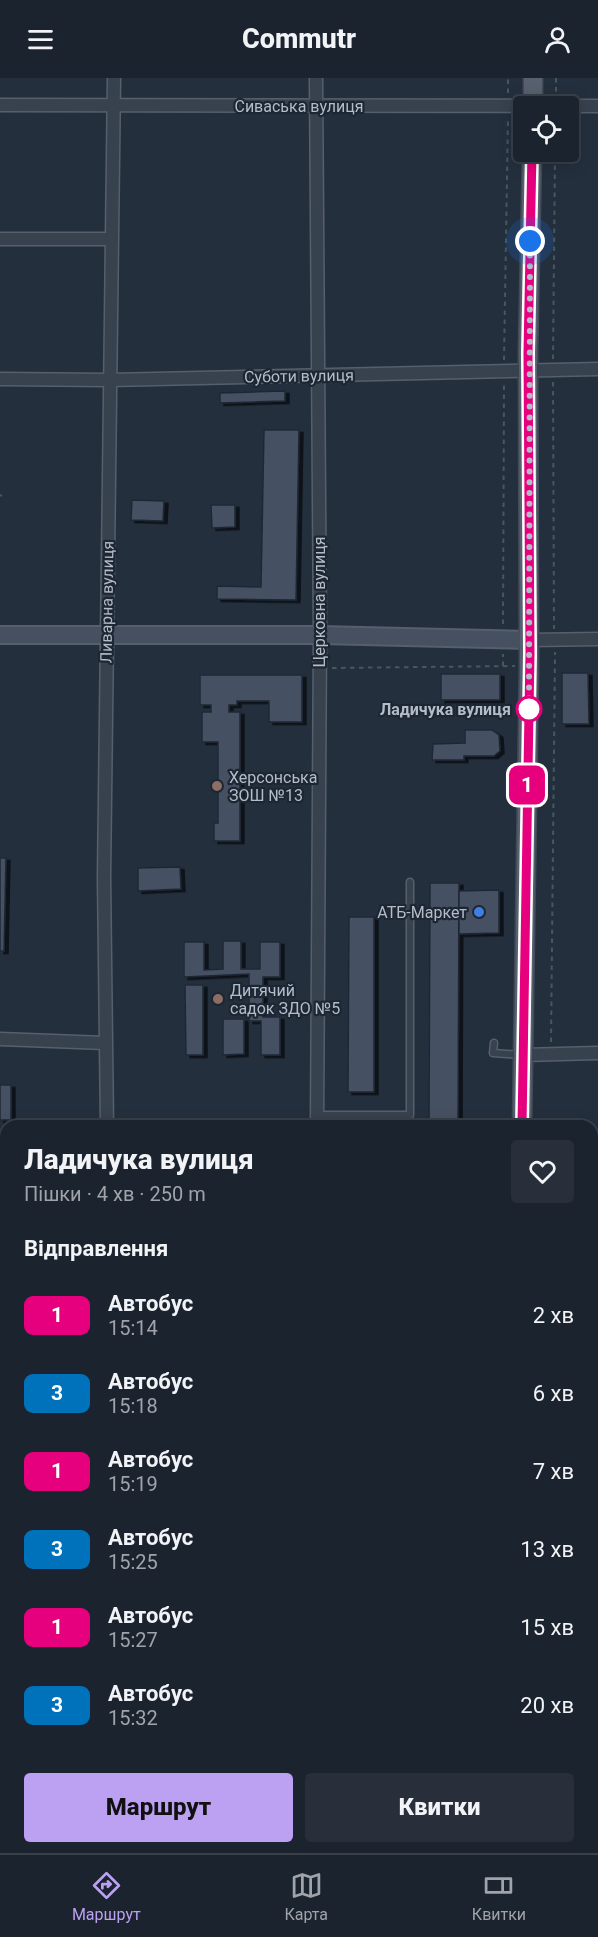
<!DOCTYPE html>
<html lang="uk">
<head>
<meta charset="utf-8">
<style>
	body { margin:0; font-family:Roboto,sans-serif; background:#282f3a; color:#f1f3f6; height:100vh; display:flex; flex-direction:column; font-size:22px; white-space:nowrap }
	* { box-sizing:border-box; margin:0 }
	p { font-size:20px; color:#a0a4aa }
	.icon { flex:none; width:33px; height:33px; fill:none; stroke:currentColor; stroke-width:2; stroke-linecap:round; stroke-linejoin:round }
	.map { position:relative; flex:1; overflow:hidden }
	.details { position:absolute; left:0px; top:1042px; width:598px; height:734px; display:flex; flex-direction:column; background:#1b232e; border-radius:18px 18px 0 0; box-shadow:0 3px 15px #0003,0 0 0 2px #39404a }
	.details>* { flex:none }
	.badge { padding:0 12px; border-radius:9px; font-size:21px; line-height:39px }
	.fabs { position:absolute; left:513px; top:18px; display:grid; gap:12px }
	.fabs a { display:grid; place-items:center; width:66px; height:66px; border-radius:6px; background:#1b232e; box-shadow:0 3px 15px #0003,0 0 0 2px #39404a; font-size:30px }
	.you { position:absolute; width:30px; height:30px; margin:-15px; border:4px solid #fff; border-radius:50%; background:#1a73e8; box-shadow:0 0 0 9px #1a73e833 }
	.map>.badge { position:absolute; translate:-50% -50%; box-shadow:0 0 0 3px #fff }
	h2 { padding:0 24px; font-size:22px; line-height:54px }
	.round { display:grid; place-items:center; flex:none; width:63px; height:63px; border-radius:6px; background:#282f3a }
	.summary { display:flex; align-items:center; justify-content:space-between; height:102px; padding:0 24px }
	h1 { font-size:28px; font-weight:800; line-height:45px }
	.action { display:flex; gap:12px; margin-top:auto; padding:12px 24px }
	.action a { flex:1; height:69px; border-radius:6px; background:#bca0f2; color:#111; font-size:24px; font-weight:800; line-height:69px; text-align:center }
	.action a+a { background:#282f3a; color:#f1f3f6 }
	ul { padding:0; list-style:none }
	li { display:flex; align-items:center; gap:18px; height:78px; padding:0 24px }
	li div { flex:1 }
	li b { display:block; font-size:22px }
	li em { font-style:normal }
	li .badge { min-width:66px; font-weight:700; text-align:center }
	header { display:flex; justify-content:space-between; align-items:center; height:78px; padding:0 24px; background:#1b232e; font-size:27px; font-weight:800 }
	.dock { display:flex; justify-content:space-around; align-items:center; height:84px; border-top:2px solid #39404a; background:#1b232e; font-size:16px; color:#a0a4aa }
	.dock a { display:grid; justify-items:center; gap:3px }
	.dock .current { color:#bca0f2 }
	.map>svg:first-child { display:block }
	.green { fill:#263c3f }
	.building { fill:#455162; stroke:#1f2835; stroke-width:1.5; filter:url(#shadow) }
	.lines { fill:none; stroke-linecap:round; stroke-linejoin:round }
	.lane-casing { stroke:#565f6c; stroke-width:9 }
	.street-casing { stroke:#565f6c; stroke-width:15 }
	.secondary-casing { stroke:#565f6c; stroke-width:20 }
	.primary-casing { stroke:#414a57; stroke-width:21 }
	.path { stroke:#44595c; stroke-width:2; stroke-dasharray:4.5 4.5; stroke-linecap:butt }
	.lane { stroke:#38414e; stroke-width:6 }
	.street { stroke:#38414e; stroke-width:12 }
	.secondary { stroke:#465061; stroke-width:16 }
	.primary { stroke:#56606e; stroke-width:18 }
	.line-casing { stroke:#fff; stroke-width:14 }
	.line { stroke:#e6007e; stroke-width:9 }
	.walk { stroke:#b4bcc9; stroke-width:6; stroke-dasharray:0 10.8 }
	.stop-dot { fill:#fff; stroke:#e6007e; stroke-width:3 }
	.education-dot { fill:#8d6e63; stroke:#1d2633; stroke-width:2 }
	.shop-dot { fill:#3f7fe0; stroke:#1d2633; stroke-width:2 }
	.labels { text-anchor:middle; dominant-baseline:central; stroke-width:4.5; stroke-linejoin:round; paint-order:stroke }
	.street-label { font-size:16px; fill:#b4bcc9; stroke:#1d2633 }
	.stop-label { font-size:16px; font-weight:bold; fill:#b4bcc9; stroke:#1d2633; text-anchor:end }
	.poi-label { font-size:16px; fill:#b4bcc9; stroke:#1d2633; text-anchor:start }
</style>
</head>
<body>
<header><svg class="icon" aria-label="menu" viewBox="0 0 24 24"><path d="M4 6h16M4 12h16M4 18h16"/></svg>Commutr<svg class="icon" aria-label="person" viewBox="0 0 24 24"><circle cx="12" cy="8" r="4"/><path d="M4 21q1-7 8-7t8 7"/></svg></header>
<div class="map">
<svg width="598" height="1775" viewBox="0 0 598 1775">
	<defs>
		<filter id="shadow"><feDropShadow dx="4" dy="2.5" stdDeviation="0" flood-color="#0009"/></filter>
	</defs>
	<rect width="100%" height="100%" fill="#242f3e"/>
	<!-- green -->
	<path class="green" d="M6 1330V1770H490V1775H0V1332Z"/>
	<!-- building -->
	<g class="building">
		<path d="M285 313V323L220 325V315Z"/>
		<path d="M264 352H299L296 522 217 521V508L261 509Z"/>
		<path d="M132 422 164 423 163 443 131 442Z"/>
		<path d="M211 427H235V449L212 450Z"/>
		<path d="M562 595H588L589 646H562Z"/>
		<rect x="441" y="596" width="59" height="26"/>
		<path d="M200 597H302V644H269V623H237V627H229V634H240V763H214V745H218V664H202V634H211V627H200Z"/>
		<path d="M465 652H492L499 657 500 673 494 678H464V682H432L433 666 465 665Z"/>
		<path d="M0 780H6L4 873H0Z"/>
		<path d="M180 789 181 811 138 813V790Z"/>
		<path d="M430 805H459L458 1048H429Z"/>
		<path d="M499 812V855L459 856V813Z"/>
		<path d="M349 839H374V1014H348Z"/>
		<path d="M223 863H241V891H260V864H280V899H263V939H280V977H261V943H249V896L184 899V864H204V892L223 891Z"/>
		<path d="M185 907H203V977H186Z"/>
		<path d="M223 941H244V976L223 977Z"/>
		<rect x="0" y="1007" width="11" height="35"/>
		<rect x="0" y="1118" width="6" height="24"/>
		<path d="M592 1444 598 1445V1525H592Z"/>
		<path d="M592 1766H598V1775H561V1770H592Z"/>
		<path d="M410 1770H443L442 1775H410Z"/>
	</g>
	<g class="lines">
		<defs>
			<g id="lane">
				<path d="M494 965 493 975 520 977"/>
				<path d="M317 1037H410V804"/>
				<path d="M309 1775 311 1770"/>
			</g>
			<g id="street">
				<path d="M316 0 320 557 317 1048"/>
				<path d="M0 27 598 28"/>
				<path d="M0 161H111"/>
				<path d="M0 301 109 302 598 291"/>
				<path d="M530 562 598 561"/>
				<path d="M0 961 105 965"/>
				<path d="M523 977 598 975"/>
				<path d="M107 1048 104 799 114 0"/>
				<path d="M0 1220H6"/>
				<path d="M592 1226H598"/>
				<path d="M0 1251 6 1245"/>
				<path d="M592 1539H598"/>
				<path d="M592 1726H598"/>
			</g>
			<path id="secondary" d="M0 557H320L530 562"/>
			<g id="primary">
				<path d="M533 28V0"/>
				<path d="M522 1048 529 588 528 275 532 74"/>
				<path d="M529 1775V1770"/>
			</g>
		</defs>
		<!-- lane casing -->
		<use href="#lane" class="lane-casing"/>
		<!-- street casing -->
		<use href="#street" class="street-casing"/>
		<!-- secondary casing -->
		<use href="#secondary" class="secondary-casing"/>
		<!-- primary casing -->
		<use href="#primary" class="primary-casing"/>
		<!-- path -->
		<g class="path">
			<path d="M556 0V17"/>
			<path d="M508 15V0"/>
			<path d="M553 281 555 74"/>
			<path d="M504 282 508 39"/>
			<path d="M553 304 554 551"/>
			<path d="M0 417 2 418"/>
			<path d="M503 546 504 306"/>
			<path d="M503 588V576"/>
			<path d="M332 590 515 588"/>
			<path d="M551 964 555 574"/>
			<path d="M0 1501 6 1488"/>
			<path d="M0 1559 2 1560 6 1556"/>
			<path d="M0 1611 6 1607"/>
			<path d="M0 1630 6 1648"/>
			<path d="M0 1745 6 1743"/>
			<path d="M80 1770 89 1775"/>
			<path d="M64 1775 66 1770"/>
			<path d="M498 1775V1770"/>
			<path d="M548 1775V1770"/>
		</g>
		<!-- lane -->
		<use href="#lane" class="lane"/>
		<!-- street -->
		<use href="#street" class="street"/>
		<!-- secondary -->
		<use href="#secondary" class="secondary"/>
		<!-- primary -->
		<use href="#primary" class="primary"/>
	</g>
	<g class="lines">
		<defs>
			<path id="line" d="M522 1048 530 575 528 275 532 74"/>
		</defs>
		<!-- line casing -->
		<use href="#line" class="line-casing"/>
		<!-- line -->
		<use href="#line" class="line"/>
		<!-- walk -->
		<path class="walk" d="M529 631 530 163"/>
	</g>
	<!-- markers -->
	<circle class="stop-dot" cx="529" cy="631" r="12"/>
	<g class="education-dot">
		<circle cx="217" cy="708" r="6"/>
		<circle cx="218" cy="921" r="6"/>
	</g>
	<circle class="shop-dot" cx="479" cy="834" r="6"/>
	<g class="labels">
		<!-- street labels -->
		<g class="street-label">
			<text x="299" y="28">Сиваська вулиця</text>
			<text transform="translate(299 298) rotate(-1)">Суботи вулиця</text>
			<text transform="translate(107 524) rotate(-89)">Ливарна вулиця</text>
			<text transform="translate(319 524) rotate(-90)">Церковна вулиця</text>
		</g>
		<!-- stop labels -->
		<g class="stop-label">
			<text x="511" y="631">Ладичука вулиця</text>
		</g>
		<!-- poi labels -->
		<g class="poi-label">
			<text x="229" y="699">Херсонська<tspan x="229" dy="18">ЗОШ №13</tspan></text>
			<text x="467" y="834" text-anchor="end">АТБ-Маркет</text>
			<text x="230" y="912">Дитячий<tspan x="230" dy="18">садок ЗДО №5</tspan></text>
		</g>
	</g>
</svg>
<div class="fabs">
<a><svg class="icon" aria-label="locate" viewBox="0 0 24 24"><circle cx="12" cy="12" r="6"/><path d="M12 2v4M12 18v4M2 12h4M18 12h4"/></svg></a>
</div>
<div class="you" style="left:530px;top:163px"></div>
<b class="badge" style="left:527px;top:707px;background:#e6007e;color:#fff">1</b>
<section class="details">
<div class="summary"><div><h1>Ладичука вулиця</h1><p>Пішки · 4 хв · 250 m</p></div><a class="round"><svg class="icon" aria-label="heart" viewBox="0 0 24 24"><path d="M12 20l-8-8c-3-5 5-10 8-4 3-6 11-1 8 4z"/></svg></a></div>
<h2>Відправлення</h2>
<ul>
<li><span class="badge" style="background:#e6007e;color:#fff">1</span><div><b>Автобус</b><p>15:14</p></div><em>2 хв</em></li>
<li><span class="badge" style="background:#0072bc;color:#fff">3</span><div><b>Автобус</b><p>15:18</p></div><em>6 хв</em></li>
<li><span class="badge" style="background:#e6007e;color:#fff">1</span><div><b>Автобус</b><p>15:19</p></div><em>7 хв</em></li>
<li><span class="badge" style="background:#0072bc;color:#fff">3</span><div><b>Автобус</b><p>15:25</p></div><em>13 хв</em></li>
<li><span class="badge" style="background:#e6007e;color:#fff">1</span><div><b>Автобус</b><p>15:27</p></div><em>15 хв</em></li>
<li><span class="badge" style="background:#0072bc;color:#fff">3</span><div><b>Автобус</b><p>15:32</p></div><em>20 хв</em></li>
</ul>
<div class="action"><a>Маршрут</a><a>Квитки</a></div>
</section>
</div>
<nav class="dock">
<a class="current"><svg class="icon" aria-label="directions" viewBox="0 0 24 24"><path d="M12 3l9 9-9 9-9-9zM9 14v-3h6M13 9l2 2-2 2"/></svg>Маршрут</a>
<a><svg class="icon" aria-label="map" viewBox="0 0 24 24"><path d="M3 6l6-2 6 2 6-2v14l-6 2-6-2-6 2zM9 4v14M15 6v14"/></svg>Карта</a>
<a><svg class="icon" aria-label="tickets" viewBox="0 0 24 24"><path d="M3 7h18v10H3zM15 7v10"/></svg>Квитки</a>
</nav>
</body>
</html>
